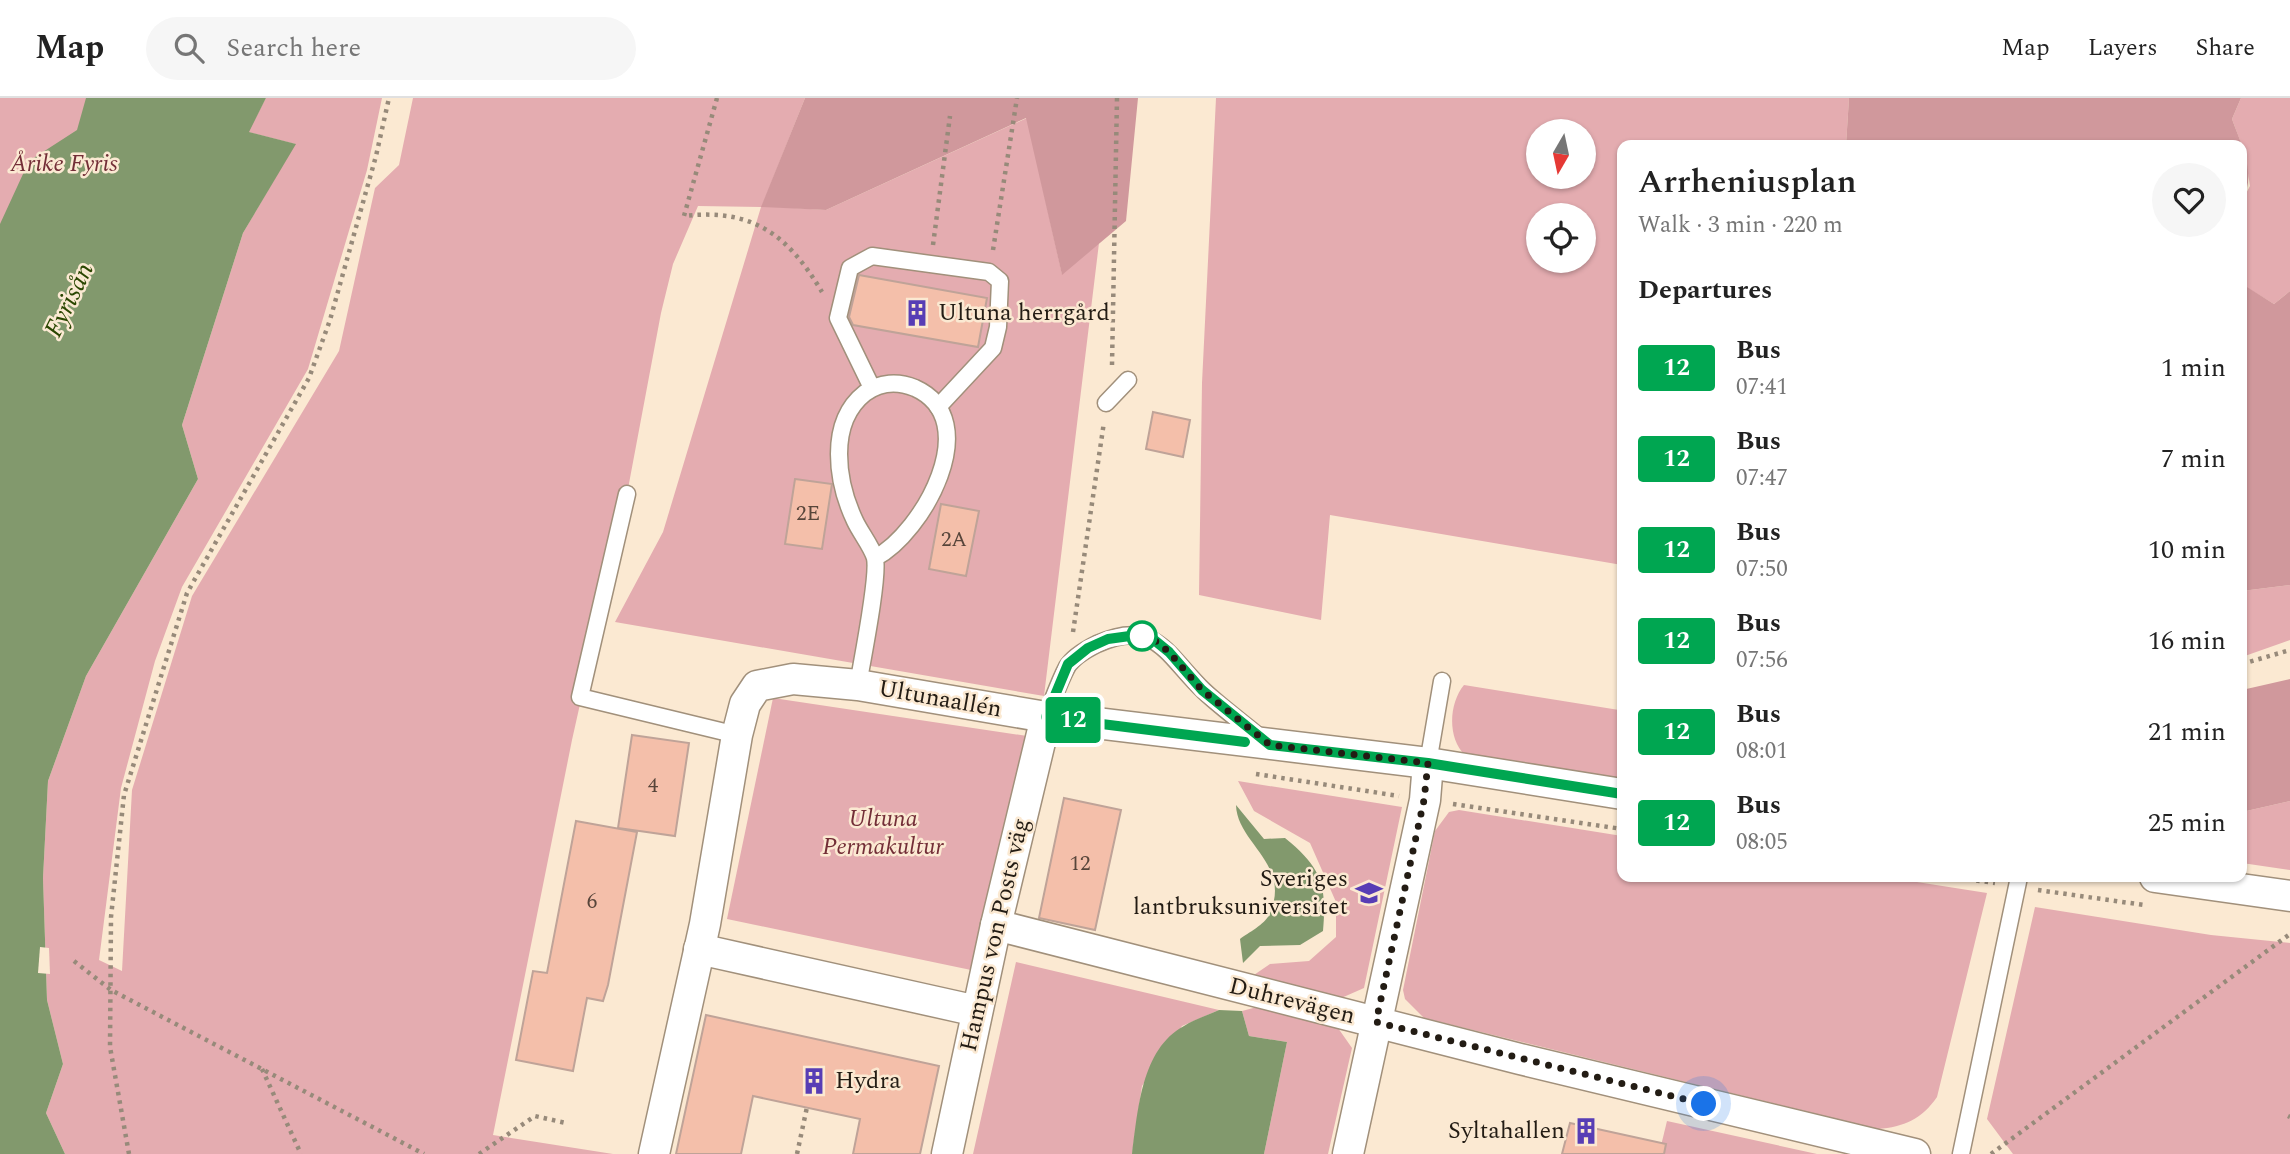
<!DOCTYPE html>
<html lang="en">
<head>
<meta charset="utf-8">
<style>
	body { margin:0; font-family:Spectral,serif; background:#f6f6f6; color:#222; height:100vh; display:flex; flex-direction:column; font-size:26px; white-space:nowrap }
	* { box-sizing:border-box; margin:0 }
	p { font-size:23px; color:#767676 }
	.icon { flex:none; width:38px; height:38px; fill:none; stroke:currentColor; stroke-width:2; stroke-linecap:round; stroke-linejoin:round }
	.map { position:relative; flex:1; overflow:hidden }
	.sheet { position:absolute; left:1617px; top:42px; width:630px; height:742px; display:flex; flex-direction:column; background:#fff; border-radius:14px; box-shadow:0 2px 5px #0004 }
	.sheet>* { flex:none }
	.badge { padding:0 14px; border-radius:5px; font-size:24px; line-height:46px }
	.needle { width:46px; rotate:189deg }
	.tools { position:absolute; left:1526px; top:21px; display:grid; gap:14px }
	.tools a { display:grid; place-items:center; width:70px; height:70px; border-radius:50%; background:#fff; box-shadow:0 2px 5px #0004; font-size:35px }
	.you { position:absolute; width:35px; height:35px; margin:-18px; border:5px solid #fff; border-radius:50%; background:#1a73e8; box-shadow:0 0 0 10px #1a73e833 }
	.map>.badge { position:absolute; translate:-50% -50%; box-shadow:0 0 0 4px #fff }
	h2 { padding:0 21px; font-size:26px; line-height:63px }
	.round { display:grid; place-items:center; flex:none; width:74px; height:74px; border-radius:37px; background:#f6f6f6 }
	.overview { display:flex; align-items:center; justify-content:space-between; height:119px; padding:0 21px }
	h1 { font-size:33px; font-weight:600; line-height:52px }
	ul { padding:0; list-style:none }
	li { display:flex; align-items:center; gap:21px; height:91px; padding:0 21px }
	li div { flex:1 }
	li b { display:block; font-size:26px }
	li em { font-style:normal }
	li .badge { min-width:77px; font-weight:700; text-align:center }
	header { display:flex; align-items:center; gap:42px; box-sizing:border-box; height:98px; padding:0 35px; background:#fff; border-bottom:2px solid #e0e0e0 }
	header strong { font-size:33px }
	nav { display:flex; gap:38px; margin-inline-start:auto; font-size:24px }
	.search { width:490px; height:63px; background:#f6f6f6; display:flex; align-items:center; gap:18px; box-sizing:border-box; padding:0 24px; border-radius:38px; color:#767676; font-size:26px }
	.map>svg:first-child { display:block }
	.green { fill:#e4acb0; fill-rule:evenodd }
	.forest { fill:#d0989c }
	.water { fill:#82996d }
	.pier { fill:#fbe9d2 }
	.building { fill:#f4bfaa; stroke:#bfa398; stroke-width:2 }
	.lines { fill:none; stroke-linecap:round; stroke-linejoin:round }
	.lane-casing { stroke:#a1907b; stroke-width:19 }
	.street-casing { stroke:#a1907b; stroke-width:33 }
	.path { stroke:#978a7a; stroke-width:4.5; stroke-dasharray:3.5 5; stroke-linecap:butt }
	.lane { stroke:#fff; stroke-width:16 }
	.street { stroke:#fff; stroke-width:30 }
	.line-casing { stroke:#fff; stroke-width:16 }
	.line { stroke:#00a651; stroke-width:10 }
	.walk { stroke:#231c14; stroke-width:7; stroke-dasharray:0 12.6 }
	.stop-dot { fill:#fff; stroke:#00a651; stroke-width:3.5 }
	.labels { text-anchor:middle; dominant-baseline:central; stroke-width:5; stroke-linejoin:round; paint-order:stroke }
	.number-label { font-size:21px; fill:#57453a }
	.park-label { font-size:24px; font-style:italic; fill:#732e37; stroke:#fbe9d2 }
	.poi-label { font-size:24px; fill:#231c14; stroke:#fbe9d2; text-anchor:start }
	.street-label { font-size:24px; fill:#231c14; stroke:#fbe9d2 }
	.water-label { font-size:26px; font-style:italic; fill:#2a4600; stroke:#fbe9d2 }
</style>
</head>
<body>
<header>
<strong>Map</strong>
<div class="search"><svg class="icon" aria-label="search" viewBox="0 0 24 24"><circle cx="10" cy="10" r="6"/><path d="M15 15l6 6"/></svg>Search here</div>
<nav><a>Map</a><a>Layers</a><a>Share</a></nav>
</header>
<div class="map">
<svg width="2290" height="1056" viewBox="0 0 2290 1056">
	<rect width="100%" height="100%" fill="#fbe9d2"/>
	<!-- green -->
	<g class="green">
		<path d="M0 0H169L0 416Z"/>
		<path d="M266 0H382L367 72 308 271 182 489 155 563 121 690 99 862 122 873 132 692 192 498 339 253 375 90 399 67 413 0H805L762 108 826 112 1027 20 1062 176 1099 145 1044 598 615 524 663 434 761 109 698 108 673 166 661 215 627 396 572 642 493 1037 613 1056H65L46 1015 63 966 47 902 43 780 48 683 86 578 198 381 182 327 243 135 295 46 248 34Z"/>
		<path d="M1216 0H1849L1846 47H1622V467L1330 417 1321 522 1199 497 1202 285ZM1538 33H1584V79H1538ZM1538 117H1584V163H1538Z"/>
		<path d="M2241 0H2290V193L2274 206 2246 189 2242 177V103L2250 88 2245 56 2232 21Z"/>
		<path d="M2290 487V542L2242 559V493Z"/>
		<path d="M1464 587 1619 612 1622 600V687L1465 657C1447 640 1449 605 1464 587Z"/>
		<path d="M773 600 1027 638 971 872 727 821Z"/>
		<path d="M1238 683 1402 709 1364 890 1339 901 1251 879 1270 866 1309 863 1336 839V804L1310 745 1254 713Z"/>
		<path d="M2290 703V772L2242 765V714Z"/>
		<path d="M1459 712 1622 738V779H1885L1987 795 1937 999C1922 1021 1904 1029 1878 1031L1424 920 1405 901 1403 892 1435 733 1449 714Z"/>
		<path d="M2035 809 2211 837 2290 845V1056H2013L1987 1021Z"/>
		<path d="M1016 864 1219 912 1182 928 1142 988 1132 1056H973Z"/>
		<path d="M1257 909 1338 930 1352 950 1328 1056H1264L1287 944 1249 938 1242 913Z"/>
		<path d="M1667 1023 1817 1056H1659Z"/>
	</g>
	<!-- forest -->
	<g class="forest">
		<path d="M805 0H1138L1126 123 1062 177 1026 20 826 112 761 109Z"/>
		<path d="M1849 0H2241L2232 21C2242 49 2257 76 2242 103V47H1846Z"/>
		<path d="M2242 177 2247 189 2274 206 2290 193V487L2242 493Z"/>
		<path d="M2290 581V703L2242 714V592Z"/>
	</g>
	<!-- water -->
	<g class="water">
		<path d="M86 0H266L249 34 296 46 243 135 182 327 198 381 86 578 48 683 43 780 47 902 63 966 46 1015 65 1056H0V126L29 63 77 32Z"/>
		<path d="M1236 707 1264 741 1285 740C1322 770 1327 787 1323 833L1300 847 1260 848 1243 865 1240 841C1248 835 1265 826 1269 817 1293 766 1237 746 1236 707Z"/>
		<path d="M1219 912 1242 913 1249 938 1287 944 1264 1056H1132C1138 1013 1141 951 1184 928 1195 921 1208 917 1219 912Z"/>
	</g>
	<!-- pier -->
	<path class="pier" d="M40 849 49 850 50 876 38 875Z"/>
	<!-- building -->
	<g class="building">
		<path d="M859 177 987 200 978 249 853 227 849 219Z"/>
		<path d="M1153 314 1190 322 1183 359 1146 351Z"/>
		<path d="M795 381 832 386 822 451 785 446Z"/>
		<path d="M941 406 979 413 966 478 929 471Z"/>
		<path d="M632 637 689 645 675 738 618 730Z"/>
		<path d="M1064 700 1121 712 1095 832 1039 820Z"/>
		<path d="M576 723 637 734 608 887 603 903 587 900 573 973 516 962 533 873 547 875Z"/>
		<path d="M706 917 939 968 920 1056H853L860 1021 753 998 741 1056H676Z"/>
		<path d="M1570 1025 1666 1046 1664 1056H1562Z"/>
	</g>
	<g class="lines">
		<defs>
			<g id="lane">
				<path d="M872 290 838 220 850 170 872 158 989 174 1000 183 998 229 993 250 938 309"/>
				<path d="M1106 305 1128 282"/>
				<path d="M627 396 580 599 737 637"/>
				<path d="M858 587C862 563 879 479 875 460 872 449 860 434 855 423 837 385 827 325 865 295 880 284 898 283 915 290 986 322 923 435 875 460"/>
				<path d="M1046 619C1053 602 1059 584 1067 569 1073 559 1087 551 1097 546 1156 519 1167 558 1204 593 1222 610 1243 625 1262 641"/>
				<path d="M1428 665 1442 583"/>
				<path d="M1961 1056 2019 779"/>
			</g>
			<g id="street">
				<path d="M2155 779 2290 798"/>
				<path d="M996 827 1520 961 1915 1056"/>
				<path d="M699 851 977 913"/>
				<path d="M654 1056 705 826 737 637 745 606 757 588 793 581 858 587 1046 619 1428 665 1622 696"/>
				<path d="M947 1056 996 827 1046 619"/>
				<path d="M1348 1056 1425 702 1428 665"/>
			</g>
		</defs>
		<!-- lane casing -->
		<use href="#lane" class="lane-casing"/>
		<!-- street casing -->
		<use href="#street" class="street-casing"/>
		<!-- path -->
		<g class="path">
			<path d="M717 0 684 118C753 110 788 137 822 194"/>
			<path d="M933 147 950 18"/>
			<path d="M993 152 1017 0"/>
			<path d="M1112 267 1117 0"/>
			<path d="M1073 534 1104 324"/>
			<path d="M2242 566 2290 552"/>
			<path d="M1256 676 1399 698"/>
			<path d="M1453 706 1622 731"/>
			<path d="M1951 779 1995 785"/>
			<path d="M2038 792 2144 807"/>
			<path d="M74 863 111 892 424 1056"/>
			<path d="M262 971 301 1056"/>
			<path d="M2288 1018 2290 1019"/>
			<path d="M129 1056 110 949 111 819 124 697 187 495 309 280 330 222 376 58 389 0"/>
			<path d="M479 1056 535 1018 566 1025"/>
			<path d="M797 1056 807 1009"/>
			<path d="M1991 1056 2290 836"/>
		</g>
		<!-- lane -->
		<use href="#lane" class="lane"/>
		<!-- street -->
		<use href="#street" class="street"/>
	</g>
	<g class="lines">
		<defs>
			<path id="line" d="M1245 644 1046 619 1068 566 1088 550 1108 541 1137 537 1153 541 1169 554 1202 592 1270 647 1428 665 1622 696"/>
		</defs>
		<!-- line casing -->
		<use href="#line" class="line-casing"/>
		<!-- line -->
		<use href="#line" class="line"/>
		<!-- walk -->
		<path class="walk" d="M1142 538 1137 537 1153 541 1169 554 1202 592 1270 647 1428 665 1424 702 1376 924 1704 1006"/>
	</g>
	<!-- icons -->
	<defs>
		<symbol id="building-bare" viewBox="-9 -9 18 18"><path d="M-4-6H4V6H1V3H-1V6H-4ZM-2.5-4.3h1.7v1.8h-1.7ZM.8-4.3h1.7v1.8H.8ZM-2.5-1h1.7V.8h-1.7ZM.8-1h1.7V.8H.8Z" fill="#573db5" stroke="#fbe9d2" stroke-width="2.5" paint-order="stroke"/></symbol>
		<symbol id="university-bare" viewBox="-9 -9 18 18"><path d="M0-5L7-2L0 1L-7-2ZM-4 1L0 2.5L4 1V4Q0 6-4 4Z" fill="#573db5" stroke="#fbe9d2" stroke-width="2.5" paint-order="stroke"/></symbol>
	</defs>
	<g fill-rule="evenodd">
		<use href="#building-bare" x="898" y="196" width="38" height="38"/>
		<use href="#university-bare" x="1350" y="776" width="38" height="38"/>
		<use href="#building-bare" x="795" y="964" width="38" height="38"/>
		<use href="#building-bare" x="1567" y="1014" width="38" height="38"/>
	</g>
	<!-- markers -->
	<circle class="stop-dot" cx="1142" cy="538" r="14"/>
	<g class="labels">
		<!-- number labels -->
		<g class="number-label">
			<text x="808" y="416">2E</text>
			<text x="954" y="442">2A</text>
			<text x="653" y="688">4</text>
			<text x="1080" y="766">12</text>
			<text x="592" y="804">6</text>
		</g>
		<!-- park labels -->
		<g class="park-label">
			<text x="64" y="66">Årike Fyris</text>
			<text x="883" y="721">Ultuna<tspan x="883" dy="28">Permakultur</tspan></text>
		</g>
		<!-- poi labels -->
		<g class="poi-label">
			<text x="938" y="215">Ultuna herrgård</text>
			<text x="1348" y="781" text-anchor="end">Sveriges<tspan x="1348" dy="28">lantbruksuniversitet</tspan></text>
			<text x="835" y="983">Hydra</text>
			<text x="1565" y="1033" text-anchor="end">Syltahallen</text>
		</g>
		<!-- street labels -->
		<g class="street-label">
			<text transform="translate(940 601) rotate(10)">Ultunaallén</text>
			<text transform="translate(995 837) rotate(-77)">Hampus von Posts väg</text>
			<text transform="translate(1292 903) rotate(14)">Duhrevägen</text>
		</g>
		<!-- water labels -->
		<g class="water-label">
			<text transform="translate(69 202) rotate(-64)">Fyrisån</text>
		</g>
	</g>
</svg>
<div class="tools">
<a><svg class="needle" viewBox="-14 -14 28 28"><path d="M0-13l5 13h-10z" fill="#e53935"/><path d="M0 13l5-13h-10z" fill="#767676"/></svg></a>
<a><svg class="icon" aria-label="locate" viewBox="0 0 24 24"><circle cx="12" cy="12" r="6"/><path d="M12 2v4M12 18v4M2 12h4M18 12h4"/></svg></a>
</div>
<div class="you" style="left:1704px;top:1006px"></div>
<b class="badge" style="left:1073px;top:622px;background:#00a651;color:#fff">12</b>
<section class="sheet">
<div class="overview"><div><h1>Arrheniusplan</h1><p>Walk · 3 min · 220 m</p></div><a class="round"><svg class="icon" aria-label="heart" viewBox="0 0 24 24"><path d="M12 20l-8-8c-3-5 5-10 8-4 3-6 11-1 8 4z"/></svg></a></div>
<h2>Departures</h2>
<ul>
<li><span class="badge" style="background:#00a651;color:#fff">12</span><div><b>Bus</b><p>07:41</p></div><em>1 min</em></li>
<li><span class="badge" style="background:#00a651;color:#fff">12</span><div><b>Bus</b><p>07:47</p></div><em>7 min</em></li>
<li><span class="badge" style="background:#00a651;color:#fff">12</span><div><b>Bus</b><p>07:50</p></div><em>10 min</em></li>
<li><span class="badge" style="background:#00a651;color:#fff">12</span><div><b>Bus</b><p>07:56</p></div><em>16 min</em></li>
<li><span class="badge" style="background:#00a651;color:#fff">12</span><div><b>Bus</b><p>08:01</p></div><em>21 min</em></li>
<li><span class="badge" style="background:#00a651;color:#fff">12</span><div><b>Bus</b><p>08:05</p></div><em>25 min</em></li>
</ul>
</section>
</div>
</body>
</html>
